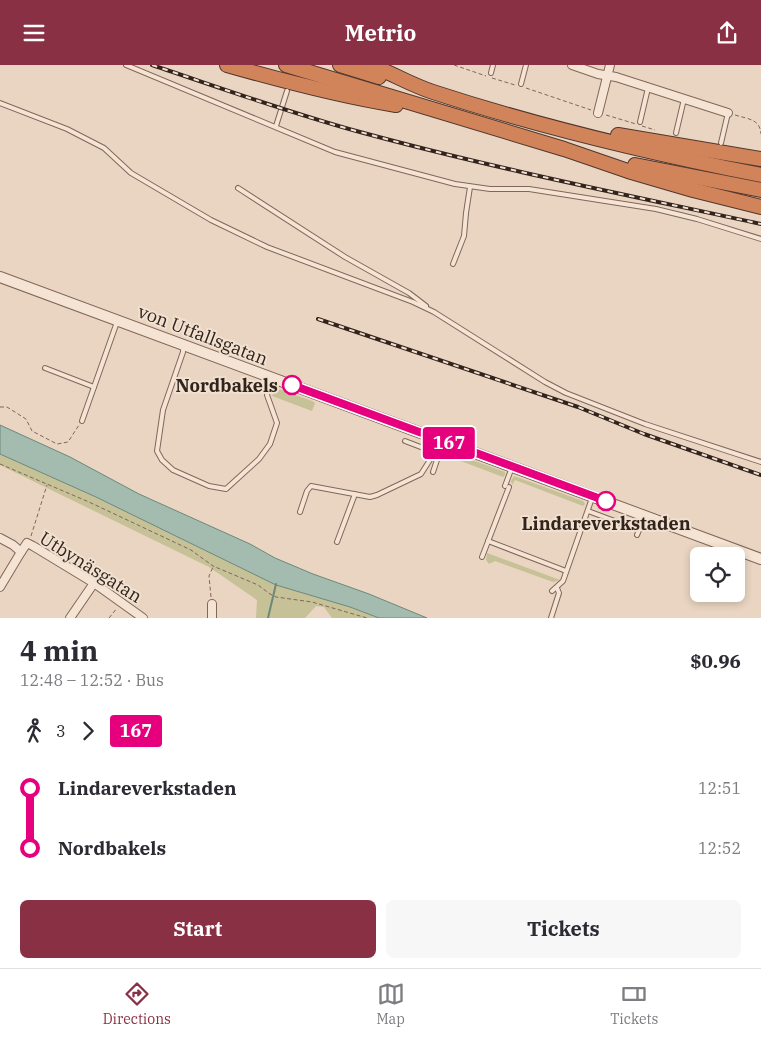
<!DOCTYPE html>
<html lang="en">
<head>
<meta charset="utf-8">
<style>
	body { margin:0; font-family:"IBM Plex Serif",serif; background:#f7f7f7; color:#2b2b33; height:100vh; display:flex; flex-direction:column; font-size:19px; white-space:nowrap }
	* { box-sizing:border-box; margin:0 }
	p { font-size:16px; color:#7c7c81 }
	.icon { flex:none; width:28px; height:28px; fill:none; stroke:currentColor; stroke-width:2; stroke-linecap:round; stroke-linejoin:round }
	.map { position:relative; height:553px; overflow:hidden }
	.side { display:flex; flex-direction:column; background:#fff; flex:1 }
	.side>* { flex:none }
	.badge { padding:0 10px; border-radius:4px; font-size:18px; line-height:32px }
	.buttons { position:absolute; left:690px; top:482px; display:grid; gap:10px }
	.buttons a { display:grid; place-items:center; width:55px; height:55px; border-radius:8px; background:#fff; box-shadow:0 2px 8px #0003; font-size:25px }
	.map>.badge { position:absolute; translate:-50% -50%; box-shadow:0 0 0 2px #fff }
	.legs { display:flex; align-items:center; gap:8px; height:55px; padding:0 20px; font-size:16px }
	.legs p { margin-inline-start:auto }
	.summary { display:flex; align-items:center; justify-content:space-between; height:85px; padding:0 20px }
	h1 { font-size:28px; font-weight:700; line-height:38px }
	.action { display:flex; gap:10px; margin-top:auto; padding:10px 20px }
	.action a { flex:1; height:58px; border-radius:8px; background:#8a3044; color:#fff; font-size:20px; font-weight:700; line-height:58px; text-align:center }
	.action a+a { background:#f7f7f7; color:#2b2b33 }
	ul { padding:0 20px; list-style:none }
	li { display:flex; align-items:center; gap:18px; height:60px; font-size:19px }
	li i { display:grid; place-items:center; width:8px; height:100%; margin:0 6px; background:currentColor }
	li i::after { content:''; width:12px; height:12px; margin:-6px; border:4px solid; border-radius:50%; background:#fff }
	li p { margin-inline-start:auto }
	li:first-child i { background:linear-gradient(#0000 50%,currentColor 0) }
	li:last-child i { background:linear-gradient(currentColor 50%,#0000 0) }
	header { display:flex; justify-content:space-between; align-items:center; height:65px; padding:0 20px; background:#8a3044; color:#fff; font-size:22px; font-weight:700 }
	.tab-bar { display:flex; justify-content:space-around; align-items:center; height:70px; border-top:1px solid #e1e1e2; background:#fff; font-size:14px; color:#7c7c81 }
	.tab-bar a { display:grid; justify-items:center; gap:2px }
	.tab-bar .selected { color:#8a3044 }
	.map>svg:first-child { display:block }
	.green { fill:#c6c196 }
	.water { fill:#a3bcaf; stroke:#6c887b }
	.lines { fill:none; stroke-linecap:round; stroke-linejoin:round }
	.stream { stroke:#6c887b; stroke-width:2 }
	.service-casing { stroke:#81675a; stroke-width:6 }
	.minor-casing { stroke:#81675a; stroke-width:10 }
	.tertiary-casing { stroke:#81675a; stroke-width:12 }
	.motorway-casing { stroke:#4f372f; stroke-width:16 }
	.path { stroke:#81675a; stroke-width:1; stroke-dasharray:4 2.5; stroke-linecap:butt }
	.service { stroke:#f5e4d3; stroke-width:4 }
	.minor { stroke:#f5e4d3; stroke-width:8 }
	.tertiary { stroke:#f5e4d3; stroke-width:10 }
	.motorway { stroke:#d18359; stroke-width:14 }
	.rail-casing { stroke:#32231d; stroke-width:4 }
	.rail { stroke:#f1e1d0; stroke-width:2; stroke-dasharray:5.5; stroke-linecap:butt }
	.line-1-casing { stroke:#fff; stroke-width:11 }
	.line-1 { stroke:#e6007e; stroke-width:8 }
	.stop-1-dot { fill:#fff; stroke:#e6007e; stroke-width:2.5 }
	.labels { text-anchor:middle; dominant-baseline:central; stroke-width:4; stroke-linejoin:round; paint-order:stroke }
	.street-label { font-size:18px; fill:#32231d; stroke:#f1e1d0 }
	.stop-label { font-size:18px; font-weight:bold; fill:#32231d; stroke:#f1e1d0; text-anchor:end }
</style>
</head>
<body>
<header><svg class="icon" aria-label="menu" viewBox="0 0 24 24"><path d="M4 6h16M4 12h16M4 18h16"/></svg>Metrio<svg class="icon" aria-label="share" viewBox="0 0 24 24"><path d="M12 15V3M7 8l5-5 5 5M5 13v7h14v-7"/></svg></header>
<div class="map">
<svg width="761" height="553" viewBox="0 0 761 553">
	<rect width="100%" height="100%" fill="#e9d5c1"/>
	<!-- green -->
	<g class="green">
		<path d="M276 323 312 336 315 338 312 346 272 331Z"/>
		<path d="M445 385 505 407V410L503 412 445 390 443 388Z"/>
		<path d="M0 389 96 432 276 520 350 542 379 553H332L324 542 316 541 305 553H256L257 535 209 502 0 400Z"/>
		<path d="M514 411 583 436 585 439 583 441 515 415 512 420 511 416Z"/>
		<path d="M487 488 560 515 553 517 495 496 489 499 486 495Z"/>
	</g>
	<!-- water -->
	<path class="water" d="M0 360 70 392 139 429 250 479 275 493 313 509 369 529 427 553H379L350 542 276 520 96 432 0 389Z"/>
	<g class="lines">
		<!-- stream -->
		<path class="stream" d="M268 553 276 519"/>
		<defs>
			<g id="service">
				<path d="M126 0 335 87 455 119 490 124H529L656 144 697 154 761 174"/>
				<path d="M491 8 493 0"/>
				<path d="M521 19 526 0"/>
				<path d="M0 38 67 64 104 83 131 108 211 155 267 182 413 237 434 247 545 317 566 328 645 359 761 397"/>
				<path d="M640 57 648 23"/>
				<path d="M276 61 287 26"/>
				<path d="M676 68 684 34"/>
				<path d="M721 78 728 48"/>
				<path d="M238 123 345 192 409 228 426 241"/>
				<path d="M453 199 464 171 466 148 470 122"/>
				<path d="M183 281V287L163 345 157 386 162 395 173 405 209 421 226 424 259 394 270 379 277 358 267 330 271 314"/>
				<path d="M45 303 94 322"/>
				<path d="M82 356 117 257"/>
				<path d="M405 376 439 389 433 407"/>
				<path d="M505 421 512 402"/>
				<path d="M588 446 639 465"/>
				<path d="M300 447 307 426 311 421 370 432 377 430 421 409 435 387 439 377"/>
				<path d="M637 470 645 451"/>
				<path d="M488 476 566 506"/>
				<path d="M337 477 355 429"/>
				<path d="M482 492 509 422"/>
				<path d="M552 526 563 516 592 433"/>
				<path d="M551 553 559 528 557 523"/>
			</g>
			<g id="minor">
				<path d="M572 0 598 9 616 12 728 48"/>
				<path d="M598 48 610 0"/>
				<path d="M0 473 13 480 21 487 27 478 33 481 94 518 143 553"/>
				<path d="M0 522 21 487"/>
				<path d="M212 539V553"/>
				<path d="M70 553 94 518"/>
			</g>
			<path id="tertiary" d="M0 212 761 494"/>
			<g id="motorway">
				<path d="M227 0C283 16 339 31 396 40"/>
				<path d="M286 0 564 84 628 106 693 125 761 142"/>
				<path d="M340 0 379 12"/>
				<path d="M370 0C392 8 411 20 433 27 540 62 650 88 761 110"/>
				<path d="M618 70 761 94"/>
				<path d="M635 100 761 125"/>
			</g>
		</defs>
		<!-- service casing -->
		<use href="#service" class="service-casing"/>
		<!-- minor casing -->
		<use href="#minor" class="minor-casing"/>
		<!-- tertiary casing -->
		<use href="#tertiary" class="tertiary-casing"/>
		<!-- motorway casing -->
		<use href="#motorway" class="motorway-casing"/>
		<!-- path -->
		<g class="path">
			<path d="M454 0 486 11"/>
			<path d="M492 13 515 20"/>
			<path d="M526 23 591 45"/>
			<path d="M606 50 636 59"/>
			<path d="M735 50C748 54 760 54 761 69"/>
			<path d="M642 61 655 65"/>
			<path d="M0 342H7L26 354 32 366 57 379 68 377 79 360"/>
			<path d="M0 399 89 437 191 485 213 501 258 520 270 529 276 532 312 537 367 553"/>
			<path d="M31 471 47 420"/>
			<path d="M211 532 209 511 213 502"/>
			<path d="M109 553 117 543"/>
		</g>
		<!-- service -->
		<use href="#service" class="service"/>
		<!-- minor -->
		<use href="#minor" class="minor"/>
		<!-- tertiary -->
		<use href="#tertiary" class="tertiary"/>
		<!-- motorway -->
		<use href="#motorway" class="motorway"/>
		<defs>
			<g id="rail">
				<path d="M152 0C221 23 290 48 360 67 492 103 627 130 761 159"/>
				<path d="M318 254 578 342 644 369 761 410"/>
			</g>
		</defs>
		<!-- rail casing -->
		<use href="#rail" class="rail-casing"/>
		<!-- rail -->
		<use href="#rail" class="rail"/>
	</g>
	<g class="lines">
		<defs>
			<path id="line-1" d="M292 320 606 436"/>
		</defs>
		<!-- line-1 casing -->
		<use href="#line-1" class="line-1-casing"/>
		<!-- line-1 -->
		<use href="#line-1" class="line-1"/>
	</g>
	<!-- markers -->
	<g class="stop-1-dot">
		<circle cx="292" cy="320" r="9"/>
		<circle cx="606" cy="436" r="9"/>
	</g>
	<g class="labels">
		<!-- street labels -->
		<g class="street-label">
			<text transform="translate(203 270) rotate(21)">von Utfallsgatan</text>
			<text transform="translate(91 502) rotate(32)">Utbynäsgatan</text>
		</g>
		<!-- stop labels -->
		<g class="stop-label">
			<text x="278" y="320">Nordbakels</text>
			<text x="606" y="458" text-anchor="middle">Lindareverkstaden</text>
		</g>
	</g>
</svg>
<div class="buttons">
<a><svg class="icon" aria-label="locate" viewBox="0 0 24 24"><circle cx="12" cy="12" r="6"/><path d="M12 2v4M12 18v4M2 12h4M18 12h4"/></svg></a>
</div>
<b class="badge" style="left:449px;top:378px;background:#e6007e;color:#fff">167</b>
</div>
<section class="side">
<div class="summary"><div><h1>4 min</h1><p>12:48 – 12:52 · Bus</p></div><b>$0.96</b></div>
<div class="legs"><svg class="icon" aria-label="walk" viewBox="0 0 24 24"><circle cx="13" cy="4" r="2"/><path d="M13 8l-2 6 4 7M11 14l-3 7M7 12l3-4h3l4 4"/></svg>3<svg class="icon" aria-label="forward" viewBox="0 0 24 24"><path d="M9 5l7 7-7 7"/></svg><b class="badge" style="background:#e6007e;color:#fff">167</b></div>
<ul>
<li><i style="color:#e6007e"></i><b>Lindareverkstaden</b><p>12:51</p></li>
<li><i style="color:#e6007e"></i><b>Nordbakels</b><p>12:52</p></li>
</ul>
<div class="action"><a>Start</a><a>Tickets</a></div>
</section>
<nav class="tab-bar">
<a class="selected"><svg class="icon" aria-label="directions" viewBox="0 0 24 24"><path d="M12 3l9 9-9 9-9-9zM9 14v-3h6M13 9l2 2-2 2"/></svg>Directions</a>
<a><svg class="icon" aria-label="map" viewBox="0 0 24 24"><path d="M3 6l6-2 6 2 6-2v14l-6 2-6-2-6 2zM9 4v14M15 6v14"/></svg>Map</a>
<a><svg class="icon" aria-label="tickets" viewBox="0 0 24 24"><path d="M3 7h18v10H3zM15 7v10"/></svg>Tickets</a>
</nav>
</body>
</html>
